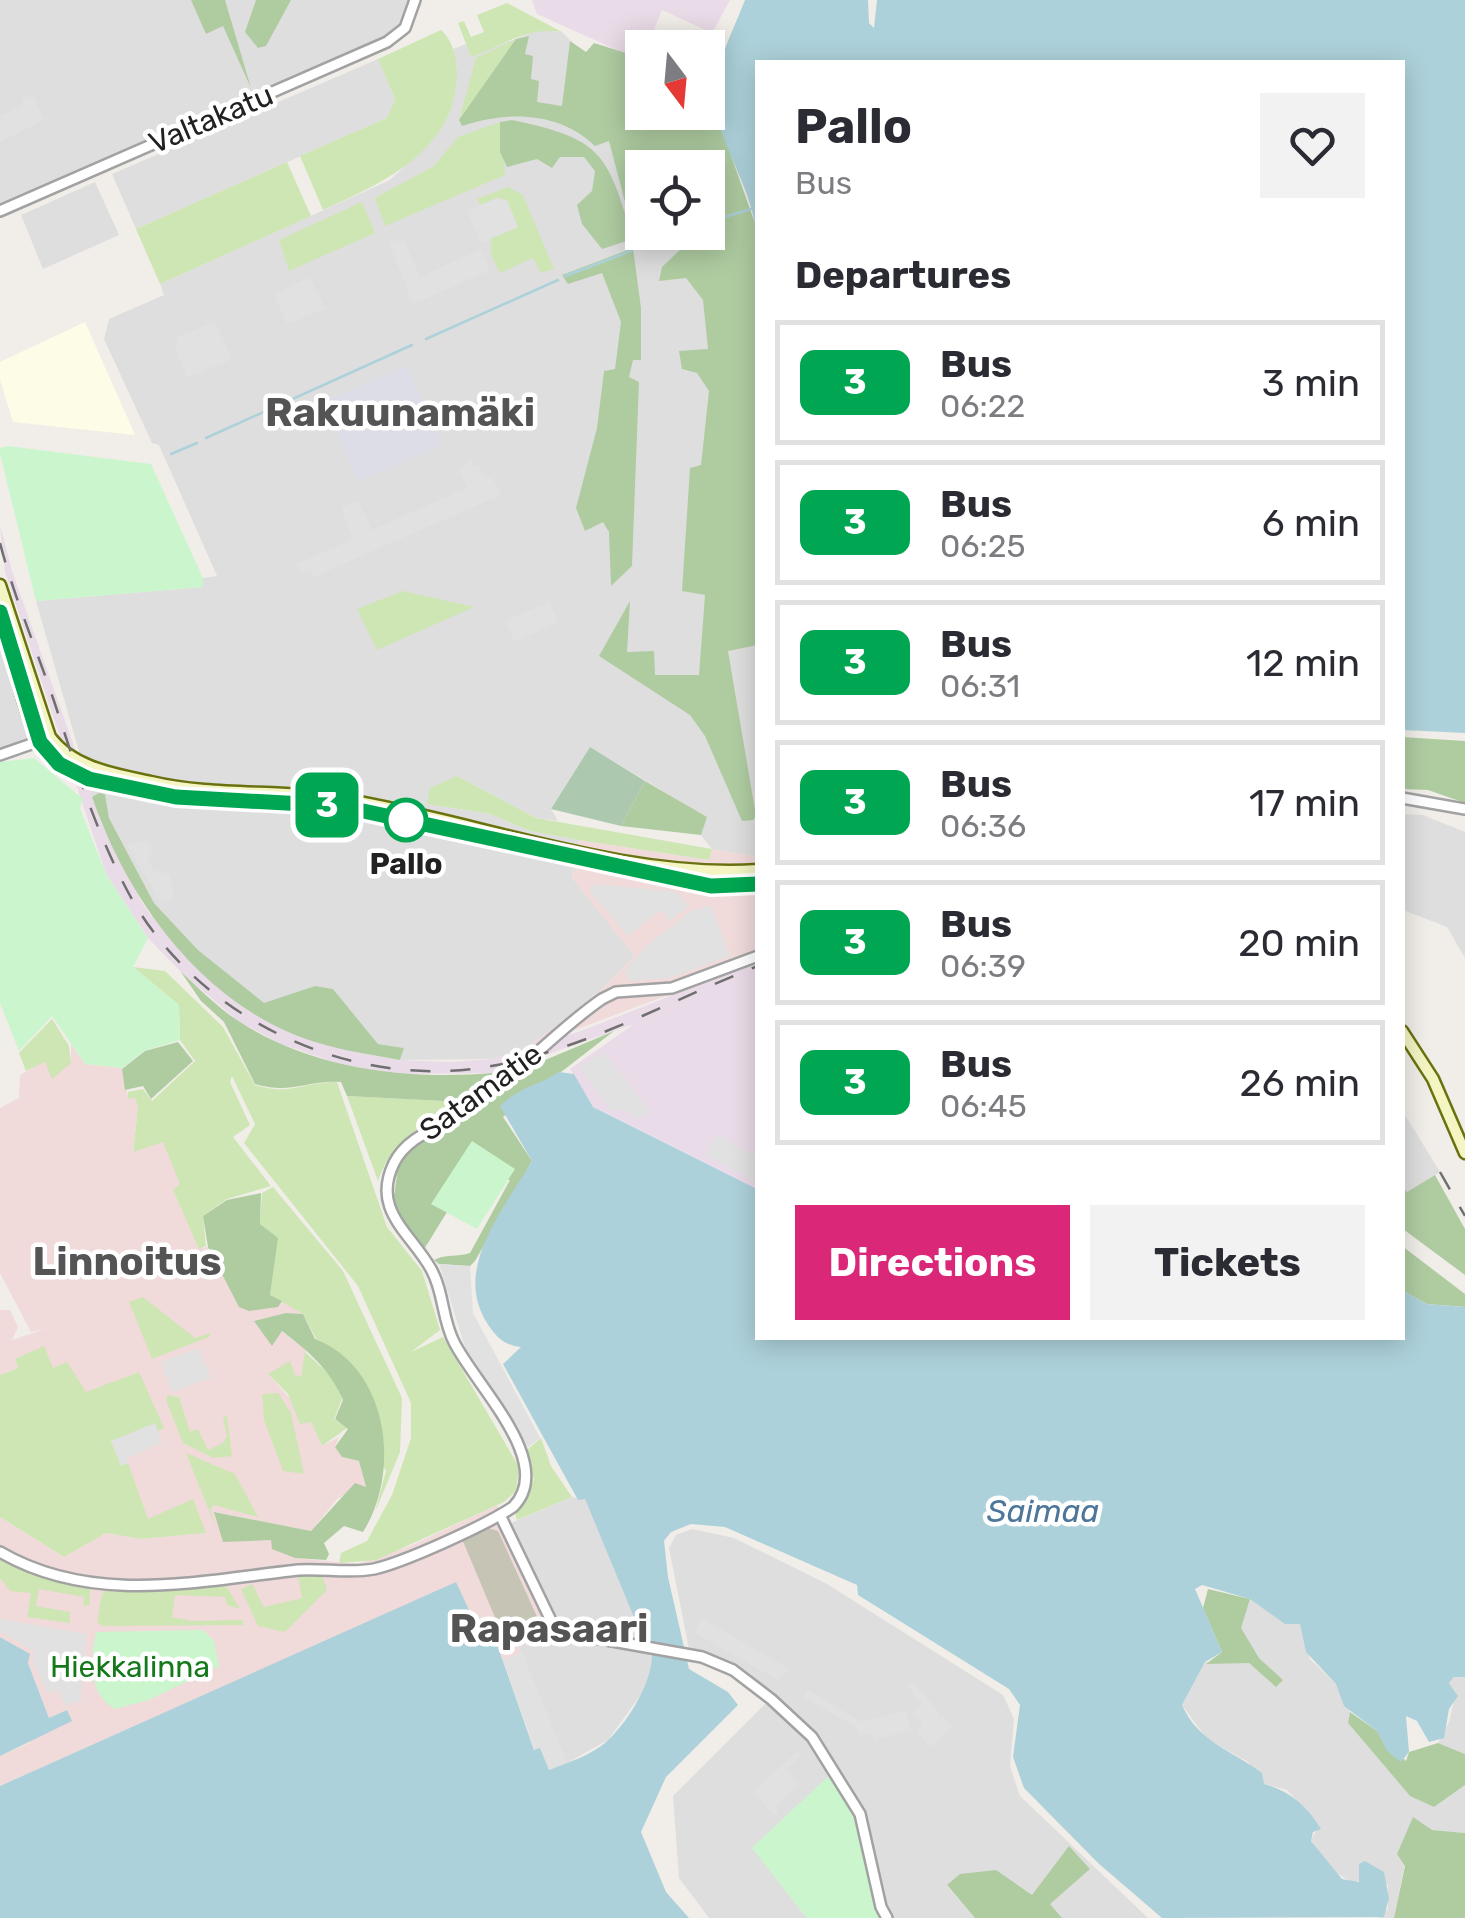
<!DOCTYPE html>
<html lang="en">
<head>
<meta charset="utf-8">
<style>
	body { margin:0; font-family:Rubik,sans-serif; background:#f2f2f3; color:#2b2b33; height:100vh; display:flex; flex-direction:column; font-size:38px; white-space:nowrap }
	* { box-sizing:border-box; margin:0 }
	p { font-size:32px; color:#7c7c81 }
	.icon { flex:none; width:55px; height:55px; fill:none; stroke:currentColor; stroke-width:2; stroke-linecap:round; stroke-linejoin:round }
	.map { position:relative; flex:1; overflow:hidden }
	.panel { position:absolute; left:755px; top:60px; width:650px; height:1280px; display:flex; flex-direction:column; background:#fff; border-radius:0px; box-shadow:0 5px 25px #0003 }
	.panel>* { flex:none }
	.badge { padding:0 20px; border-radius:15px; font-size:35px; line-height:65px }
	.needle { width:65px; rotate:164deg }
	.buttons { position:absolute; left:625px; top:30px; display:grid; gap:20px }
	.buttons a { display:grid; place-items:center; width:100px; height:100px; border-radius:0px; background:#fff; box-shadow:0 5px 25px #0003; font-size:50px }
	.map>.badge { position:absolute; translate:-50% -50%; box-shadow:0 0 0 5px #fff }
	h2 { padding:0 40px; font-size:38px; line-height:90px }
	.round { display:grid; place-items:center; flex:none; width:105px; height:105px; border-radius:0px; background:#f2f2f3 }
	.overview { display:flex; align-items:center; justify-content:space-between; height:170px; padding:0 40px }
	h1 { font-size:48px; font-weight:700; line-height:75px }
	.button { display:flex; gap:20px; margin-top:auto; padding:20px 40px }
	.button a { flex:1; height:115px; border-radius:0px; background:#db2777; color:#fff; font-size:40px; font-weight:700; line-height:115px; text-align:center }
	.button a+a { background:#f2f2f3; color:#2b2b33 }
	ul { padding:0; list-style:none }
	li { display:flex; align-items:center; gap:30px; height:125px; margin:0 20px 15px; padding:0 20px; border:5px solid #e1e1e2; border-radius:0px }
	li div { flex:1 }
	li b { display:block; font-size:38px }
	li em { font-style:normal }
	li .badge { min-width:110px; font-weight:700; text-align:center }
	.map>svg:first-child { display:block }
	.residential { fill:#dfdede; fill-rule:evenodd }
	.commercial { fill:#f0dada }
	.industrial { fill:#e9dbe7 }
	.education { fill:#fdfce6 }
	.construction { fill:#c5c4b5 }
	.grass { fill:#cee6b4 }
	.forest { fill:#afcca1 }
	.cemetery { fill:#acc8af }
	.park { fill:#cbf6cd }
	.parking { fill:#e1e1e1 }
	.plaza { fill:#dddde7 }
	.water { fill:#add1da }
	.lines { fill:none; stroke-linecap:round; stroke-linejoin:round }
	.stream { stroke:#add1da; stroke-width:2.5 }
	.tertiary-casing { stroke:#a2a2a2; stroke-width:14 }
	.secondary-casing { stroke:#6a720f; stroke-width:15 }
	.tertiary { stroke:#fff; stroke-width:9 }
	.secondary { stroke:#f4f5c3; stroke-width:10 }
	.rail { stroke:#6f6f6f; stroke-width:2.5; stroke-dasharray:20 20; stroke-linecap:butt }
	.line-casing { stroke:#fff; stroke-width:22 }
	.line { stroke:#00a651; stroke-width:15 }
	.stop-dot { fill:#fff; stroke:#00a651; stroke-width:5 }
	.labels { text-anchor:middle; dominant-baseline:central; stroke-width:9; stroke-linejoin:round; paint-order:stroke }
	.street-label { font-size:30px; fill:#212121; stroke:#fff }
	.stop-label { font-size:30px; font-weight:bold; fill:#212121; stroke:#fff }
	.park-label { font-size:30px; fill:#15791b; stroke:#fff }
	.water-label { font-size:32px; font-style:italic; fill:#4d769b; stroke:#fff }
	.district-label { font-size:40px; font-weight:bold; fill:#545454; stroke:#fff }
</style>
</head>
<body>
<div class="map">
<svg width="1465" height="1918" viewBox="0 0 1465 1918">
	<rect width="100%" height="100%" fill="#f1eee9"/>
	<!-- residential -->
	<g class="residential">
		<path d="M0 0H415L398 35 0 211Z"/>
		<path d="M538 30 562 32 642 112H708V105L715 110 758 241 757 857 712 849 701 835 706 817 590 747 551 809 558 821 536 818 457 776 428 804 490 814 530 831 579 840 572 878 635 956 602 989 529 1047 492 1059 400 1060 404 1048 378 1044 333 989 315 986 264 1004 198 950 154 903 109 818 105 794 92 797 36 601 202 587 203 578 217 576 159 445 152 443 104 339 109 319 164 295 160 284 390 180 435 137 457 67 453 49 466 44 471 56ZM642 168H708V232H642Z"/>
		<path d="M378 59 395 99 387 118 136 229 112 174Z"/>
		<path d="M95 182 119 235 43 269 21 215Z"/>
		<path d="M0 612 40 742 0 755Z"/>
		<path d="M1402 814 1423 815 1465 832V958L1447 927 1403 910Z"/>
		<path d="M1402 1110 1440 1172 1407 1192 1403 1187Z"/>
		<path d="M572 1497 585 1499 643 1626 653 1660 650 1682 608 1740 567 1763 518 1645 506 1525Z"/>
		<path d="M692 1529 734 1538 827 1584 1003 1695 1014 1719 1010 1766 1020 1796 1148 1918H1062L1050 1904 1032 1896 947 1886 975 1918H865L753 1848 807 1918H709L679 1878 673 1796 770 1699 733 1670 690 1654 669 1548 676 1535Z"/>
		<path d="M1250 1599 1300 1624 1310 1659 1336 1684 1350 1712 1348 1723 1410 1796 1434 1807 1465 1785V1833L1432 1830 1414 1818 1394 1918H1377L1388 1909V1885L1359 1864 1362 1879 1353 1883 1330 1869 1311 1840 1319 1825 1287 1790 1264 1784 1248 1762 1207 1739 1182 1705 1205 1662 1249 1663 1275 1686 1282 1680 1259 1658 1240 1628Z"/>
		<path d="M1454 1677H1465V1754L1438 1743 1449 1722 1456 1693 1449 1683Z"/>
	</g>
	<!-- commercial -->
	<g class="commercial">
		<path d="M579 840 708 860 712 849 757 857V962L529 1047 602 989 635 956 572 878Z"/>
		<path d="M71 1044 85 1064 122 1068 128 1098 135 1097 138 1107 133 1151 163 1141 181 1184 173 1190 199 1248 208 1247 222 1266 239 1307H278L282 1301 303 1314 286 1313 273 1345 281 1331 306 1350 301 1377 268 1374 311 1422 322 1446 339 1437 335 1447 342 1457 359 1461 366 1488 338 1498 311 1531 215 1512 271 1540 295 1558 358 1564 410 1546 497 1505 544 1614 556 1631 518 1645 567 1763 519 1700 497 1644 484 1641 456 1583 0 1786V1756L29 1743 49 1718 28 1662 29 1654 0 1637V1517L64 1557 106 1533 141 1539 206 1533 148 1520 128 1464 86 1392 54 1368 15 1359 18 1368 0 1375V1310H10L18 1327 12 1340 45 1329 31 1332 0 1273V1108L19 1098 20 1075 45 1061 71 1063Z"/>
	</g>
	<!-- industrial -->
	<g class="industrial">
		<path d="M532 0H730L712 33 662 10 647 47 642 48V58L637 59 537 14Z"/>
		<path d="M0 525 12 571 102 825 144 906 184 956 273 1024 356 1052 399 1060 450 1062 492 1059 581 1031 757 962V1189L593 1107 570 1069 634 1024 494 1073 392 1074 337 1063 281 1044 238 1021 181 972 148 938 106 874 5 572Z"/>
	</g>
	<!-- education -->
	<path class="education" d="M85 322 135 435 13 422 0 380V362Z"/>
	<!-- construction -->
	<path class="construction" d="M488 1528 498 1531 544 1632 507 1646 462 1539Z"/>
	<!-- grass -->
	<g class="grass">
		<path d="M507 3 562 32C526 26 503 46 471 57L458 23 464 21 471 37 484 32 477 15Z"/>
		<path d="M441 30C452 39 457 58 457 72 457 150 383 183 323 210L300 156 387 118 395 99 378 59Z"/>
		<path d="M516 39 459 120 476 58Z"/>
		<path d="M500 122 505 175 385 226 375 198 434 166 458 137Z"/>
		<path d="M287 162 311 216 160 284 136 229Z"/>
		<path d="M508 187 523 195 554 269 541 273 533 258 500 273 491 255V238L517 226 497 198 480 205 477 199Z"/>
		<path d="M362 202 375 233 289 271 279 240Z"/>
		<path d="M403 591 474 607 377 650 357 609Z"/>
		<path d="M457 776 536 818 712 849 709 860 579 840 530 831 490 814 427 804 430 788Z"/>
		<path d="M133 967 165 971 223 1027 255 1085C292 1096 302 1082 337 1082L387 1227 422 1271 440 1330 411 1352 443 1337 519 1467 516 1491 504 1502 376 1560 339 1563 341 1553 367 1541 392 1495 411 1438V1403L358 1286 244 1143 255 1124 232 1076 230 1082 250 1125 233 1137 271 1186 227 1199 203 1216 206 1246 199 1249 173 1190 180 1184 163 1142 133 1152 138 1107 135 1098 128 1099V1092L143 1089 152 1101 195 1061 180 1040 179 1005Z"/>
		<path d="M52 1019 69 1046 71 1063 52 1079 45 1062 26 1071 19 1053Z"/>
		<path d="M347 1096 463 1102C425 1124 393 1137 378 1181Z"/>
		<path d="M273 1187 343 1271 402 1398 400 1452 375 1512 386 1471 303 1314 270 1295 277 1238 260 1224 262 1193Z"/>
		<path d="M143 1297 195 1338 211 1333 209 1337 152 1359 129 1302Z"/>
		<path d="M44 1346 53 1368 67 1362 86 1392 139 1372 164 1428 158 1431 155 1424 111 1441 121 1465 128 1463 148 1519 193 1499 206 1533 141 1539 106 1533 64 1557 0 1517V1375L18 1368 15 1359Z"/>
		<path d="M305 1352 333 1378 342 1399 334 1419 347 1428 322 1446 311 1422 300 1424 288 1394 268 1374 290 1361 295 1375 301 1377Z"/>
		<path d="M262 1394 278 1393 291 1413 304 1474 283 1471 264 1420Z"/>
		<path d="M168 1395 179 1397 190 1432 198 1429 208 1450 223 1443 227 1436 223 1417 227 1416 232 1456 213 1458 183 1443 166 1400Z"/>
		<path d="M541 1438 551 1466 572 1497 517 1520 515 1513 534 1480 527 1450Z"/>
		<path d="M186 1453 235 1474 258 1517 214 1505 210 1509 216 1528Z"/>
		<path d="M0 1557 41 1577 90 1587V1605L83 1606 84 1597 39 1589 36 1606 70 1612V1623L27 1617 31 1593 10 1591 0 1578Z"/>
		<path d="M322 1575 327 1590 285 1632 258 1626 241 1589 252 1584 264 1607 302 1598 298 1576Z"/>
		<path d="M226 1586 240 1609 227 1605 225 1597 175 1595 172 1617 191 1621 243 1620V1625L103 1626 97 1622 102 1594 107 1589Z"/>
	</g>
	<!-- forest -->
	<g class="forest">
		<path d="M191 0H225L251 88 223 26 206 34Z"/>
		<path d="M256 0H291L266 46 258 48 245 32Z"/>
		<path d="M529 36 525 54 533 56 531 79 539 81 537 102 562 106 570 41 586 52 594 43 642 58V112H708V105L715 110 757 229V645L728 651 756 816 753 820 742 821 705 736 690 715 599 656 630 601 627 652 654 651 655 675H699L705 595 682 591 690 468 701 465 709 391 697 373 682 369 679 351 708 349 703 300 686 278 659 281 662 267 683 247 679 233 708 232V168H642V197L625 202 609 141 595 146C559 111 506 111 462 126L459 120 516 39Z"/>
		<path d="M512 120C603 139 607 153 633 239L602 249 582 224 577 205 592 191 595 171 584 157H560L552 168 537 159 507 167 500 152V122Z"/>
		<path d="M633 248 641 308V360H633L629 377 639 382 632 566 611 586 609 532 603 522 585 531 576 508 597 428 604 371 615 369 621 322 602 273 568 284 562 275Z"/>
		<path d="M1402 737 1465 741V803L1428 790 1403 789Z"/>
		<path d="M645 781 707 817 701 835 621 826Z"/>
		<path d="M99 793 105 794 109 818 154 903 198 950 264 1003 315 986 333 989 378 1044 404 1048 400 1060C367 1054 333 1049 303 1038 198 999 127 898 92 797Z"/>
		<path d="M181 972C200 989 219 1009 240 1022 315 1070 408 1080 494 1073L463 1102 347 1096 341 1082C304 1080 293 1095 255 1084L224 1022 201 1001Z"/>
		<path d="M614 1031 503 1117 532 1161 475 1261 470 1266 439 1264 434 1260C444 1254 458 1257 470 1253L510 1180C458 1177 450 1211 424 1249L397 1217 393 1204 398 1167 410 1149 484 1105 531 1066Z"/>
		<path d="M178 1042 193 1061 151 1099 143 1086 125 1090 122 1069 145 1051Z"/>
		<path d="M1435 1175 1465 1229V1275L1403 1229V1187L1407 1192Z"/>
		<path d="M261 1193 260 1224 278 1238 270 1295 282 1301 278 1307 249 1311 239 1307 208 1247 203 1216 227 1200Z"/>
		<path d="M1402 1246 1465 1294V1307L1427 1304 1403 1291Z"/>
		<path d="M286 1313 303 1314 315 1339C388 1367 402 1470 363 1532L344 1526 324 1543 329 1554 326 1560 295 1558 272 1549 271 1540 223 1542 214 1512 311 1531 355 1483 366 1487 359 1461 342 1457 335 1447 348 1429 335 1419 343 1400C329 1368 309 1352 282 1331L272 1346 254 1321Z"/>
		<path d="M1208 1589 1250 1599 1241 1628 1259 1658 1283 1680 1276 1687 1249 1663 1206 1664 1222 1652 1203 1608Z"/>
		<path d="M1350 1712 1377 1731 1406 1761 1409 1752 1438 1743 1465 1754V1785L1434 1807 1410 1796 1348 1723Z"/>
		<path d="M1413 1817 1432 1830 1465 1833V1918H1394L1405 1866 1397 1854Z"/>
		<path d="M1069 1846 1090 1869 1050 1904 1062 1918H975L947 1885 960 1874 996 1870 1032 1895Z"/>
	</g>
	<!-- cemetery -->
	<path class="cemetery" d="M590 747 645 781 621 826 551 809Z"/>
	<!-- park -->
	<g class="park">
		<path d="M8 446 151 464 203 578V587L36 601 0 454V448Z"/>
		<path d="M34 758 83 799 80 808 106 874 148 938 133 967 179 1005 180 1040 144 1051 122 1068 85 1064 52 1016 19 1051 0 1003V762Z"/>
		<path d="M472 1141 515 1169 477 1229 431 1204Z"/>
		<path d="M203 1630 214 1641 219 1666 149 1700 115 1709C87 1693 91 1659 96 1632Z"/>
		<path d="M835 1770 859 1814 887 1918H807L752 1848Z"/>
	</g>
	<!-- parking -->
	<g class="parking">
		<path d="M33 95 44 120 0 142V116L24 105 22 99Z"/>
		<path d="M497 198 507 200 518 227 481 243 467 211Z"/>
		<path d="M403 238 420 277 481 249 490 270 413 304 389 243Z"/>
		<path d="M310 277 325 309 287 324 274 294Z"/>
		<path d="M215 321 232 359 187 378 176 350 177 338Z"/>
		<path d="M470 459 474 467 479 465 486 479 492 477 501 495 313 577 310 569 301 573 297 564 353 539 341 508 358 501 372 530 467 488 459 470Z"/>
		<path d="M549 602 558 622 515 642 505 621Z"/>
		<path d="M147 840 153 853 147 857 153 870 170 874 174 896 162 905 127 845Z"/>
		<path d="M595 884 676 892 689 906 670 921 661 910 628 936 589 891Z"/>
		<path d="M711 906 730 956 670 978 630 981 625 970 649 944 692 910Z"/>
		<path d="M604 1052 650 1111 639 1119 625 1110H610L580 1067Z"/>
		<path d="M717 1135 757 1157V1182L705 1155Z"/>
		<path d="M439 1264 470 1266 473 1313 540 1438 528 1447 466 1350Z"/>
		<path d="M199 1348 211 1378 172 1392 161 1362Z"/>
		<path d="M155 1423 162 1443 127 1458 128 1463 121 1466 111 1441Z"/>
		<path d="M701 1618 788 1668 789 1670 778 1680 695 1633Z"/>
		<path d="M0 1619 86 1634 81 1700 66 1706 58 1690 47 1693 33 1662 34 1651 0 1632Z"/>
		<path d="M522 1652 567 1763 549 1770 540 1749 535 1751 503 1660Z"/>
		<path d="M912 1681 940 1713 937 1720 943 1716 953 1726 930 1747 916 1731 923 1725 912 1713 922 1704 907 1686Z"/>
		<path d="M808 1690 862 1722 906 1711 911 1730 874 1740 872 1733 858 1736 856 1727 803 1697Z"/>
		<path d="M798 1751 802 1754 786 1770 800 1784 774 1806 779 1811 774 1815 753 1792Z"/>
	</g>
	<!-- plaza -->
	<path class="plaza" d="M407 366 443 445 359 482 323 402Z"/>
	<!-- water -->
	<g class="water">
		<path d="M745 0H868L869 23 874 28 877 0H1465V733L1403 730 1402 62H758L757 241C755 195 726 156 716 113 708 77 732 34 745 0Z"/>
		<path d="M559 1072 574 1074 593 1107 757 1189 758 1338H1402L1403 1291 1427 1304 1465 1307V1677H1454L1449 1683 1458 1696 1449 1709 1444 1738 1429 1742 1417 1721 1406 1716 1409 1752 1401 1762 1387 1751 1377 1731 1344 1706 1336 1684 1306 1652 1300 1624H1285L1250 1599 1202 1585 1195 1589 1222 1652 1205 1662 1182 1705C1198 1742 1233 1751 1262 1773L1264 1784C1290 1791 1307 1806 1321 1829L1313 1832 1311 1841 1342 1879 1359 1882V1864L1365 1861 1384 1872 1389 1898 1384 1917 1162 1918 1098 1863 1024 1788 1013 1757 1020 1705 1009 1689 858 1595 857 1585 725 1527 691 1524 671 1532 664 1541 668 1577 689 1669 728 1692 738 1705 666 1777 641 1832 666 1892 689 1918H0V1786L456 1582 483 1640 497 1644 534 1750 540 1748 549 1770C569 1762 589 1756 605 1743 632 1720 676 1649 636 1622L585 1499 578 1500 503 1364 521 1347C505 1345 498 1339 489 1326 450 1270 504 1210 532 1161L500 1106C519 1087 538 1086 559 1072Z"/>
		<path d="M0 1637 30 1654 28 1663 49 1718 67 1710 72 1721 0 1756Z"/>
	</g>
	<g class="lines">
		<!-- stream -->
		<g class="stream">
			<path d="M708 222 751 209"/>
			<path d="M565 276 631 251"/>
			<path d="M426 339 558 280"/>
			<path d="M206 438 412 345"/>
			<path d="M171 454 197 443"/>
		</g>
		<defs>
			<g id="tertiary">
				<path d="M0 211 387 42 405 28 415 0"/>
				<path d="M0 755 43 740"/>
				<path d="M1402 798 1465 809"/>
				<path d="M500 1515 556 1631 702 1657 733 1670 771 1699 812 1737 860 1814 881 1907 887 1918"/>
				<path d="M0 1552C93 1606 198 1581 298 1570 324 1568 348 1574 374 1569 405 1562 486 1525 513 1507 557 1463 475 1385 454 1342 442 1319 444 1292 431 1269 410 1232 371 1210 394 1163 406 1139 432 1130 454 1118 508 1086 551 1034 602 999L616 992 672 988 758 956"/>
			</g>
			<g id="secondary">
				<path d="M0 585 50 737C73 768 114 774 151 782 215 797 282 789 347 800 479 822 624 879 758 870"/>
				<path d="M0 612C13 653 20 706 41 744 73 802 213 798 272 800"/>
				<path d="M358 809 711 886 758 884"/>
				<path d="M1402 1031 1433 1079 1465 1153"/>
			</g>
		</defs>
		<!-- tertiary casing -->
		<use href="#tertiary" class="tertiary-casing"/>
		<!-- secondary casing -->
		<use href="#secondary" class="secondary-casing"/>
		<!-- tertiary -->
		<use href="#tertiary" class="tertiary"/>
		<!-- secondary -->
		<use href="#secondary" class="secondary"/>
		<!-- rail -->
		<g class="rail">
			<path d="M0 543C14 597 36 648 54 701 75 765 96 832 128 892 192 1012 337 1085 472 1069 571 1057 666 1002 758 966"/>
			<path d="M1440 1172 1465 1216"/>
		</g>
	</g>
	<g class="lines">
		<defs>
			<path id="line" d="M0 612 40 742 59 764 89 779 176 797 340 806 711 886 758 884"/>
		</defs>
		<!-- line casing -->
		<use href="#line" class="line-casing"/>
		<!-- line -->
		<use href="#line" class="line"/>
	</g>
	<!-- markers -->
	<circle class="stop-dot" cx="406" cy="820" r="20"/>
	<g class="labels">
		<!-- street labels -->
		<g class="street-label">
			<text transform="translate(211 119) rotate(-23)">Valtakatu</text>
			<text transform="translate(481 1092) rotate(-36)">Satamatie</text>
		</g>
		<!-- stop labels -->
		<g class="stop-label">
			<text x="406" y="864">Pallo</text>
		</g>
		<!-- park labels -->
		<g class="park-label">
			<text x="130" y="1667">Hiekkalinna</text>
		</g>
		<!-- water labels -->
		<g class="water-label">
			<text x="1043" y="1511">Saimaa</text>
		</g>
		<!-- district labels -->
		<g class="district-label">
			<text x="400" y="412">Rakuunamäki</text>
			<text x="127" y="1261">Linnoitus</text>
			<text x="549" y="1628">Rapasaari</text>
		</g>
	</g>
</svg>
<div class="buttons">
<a><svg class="needle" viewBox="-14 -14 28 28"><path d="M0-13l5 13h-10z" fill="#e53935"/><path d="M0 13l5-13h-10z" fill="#7c7c81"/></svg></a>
<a><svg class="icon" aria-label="locate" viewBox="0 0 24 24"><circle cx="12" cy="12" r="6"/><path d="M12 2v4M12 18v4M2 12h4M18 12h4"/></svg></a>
</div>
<b class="badge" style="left:327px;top:805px;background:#00a651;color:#fff">3</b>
<section class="panel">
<div class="overview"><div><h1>Pallo</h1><p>Bus</p></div><a class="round"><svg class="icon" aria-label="heart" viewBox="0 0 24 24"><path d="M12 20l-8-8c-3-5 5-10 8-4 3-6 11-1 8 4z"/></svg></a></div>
<h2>Departures</h2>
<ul>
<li><span class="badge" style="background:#00a651;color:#fff">3</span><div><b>Bus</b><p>06:22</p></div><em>3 min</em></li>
<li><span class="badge" style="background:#00a651;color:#fff">3</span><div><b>Bus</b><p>06:25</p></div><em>6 min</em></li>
<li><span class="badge" style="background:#00a651;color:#fff">3</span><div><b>Bus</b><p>06:31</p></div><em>12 min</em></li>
<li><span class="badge" style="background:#00a651;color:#fff">3</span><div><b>Bus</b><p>06:36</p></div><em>17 min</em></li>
<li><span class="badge" style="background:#00a651;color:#fff">3</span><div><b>Bus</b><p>06:39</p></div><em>20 min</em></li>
<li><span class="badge" style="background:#00a651;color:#fff">3</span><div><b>Bus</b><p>06:45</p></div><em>26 min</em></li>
</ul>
<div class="button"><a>Directions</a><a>Tickets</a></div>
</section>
</div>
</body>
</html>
